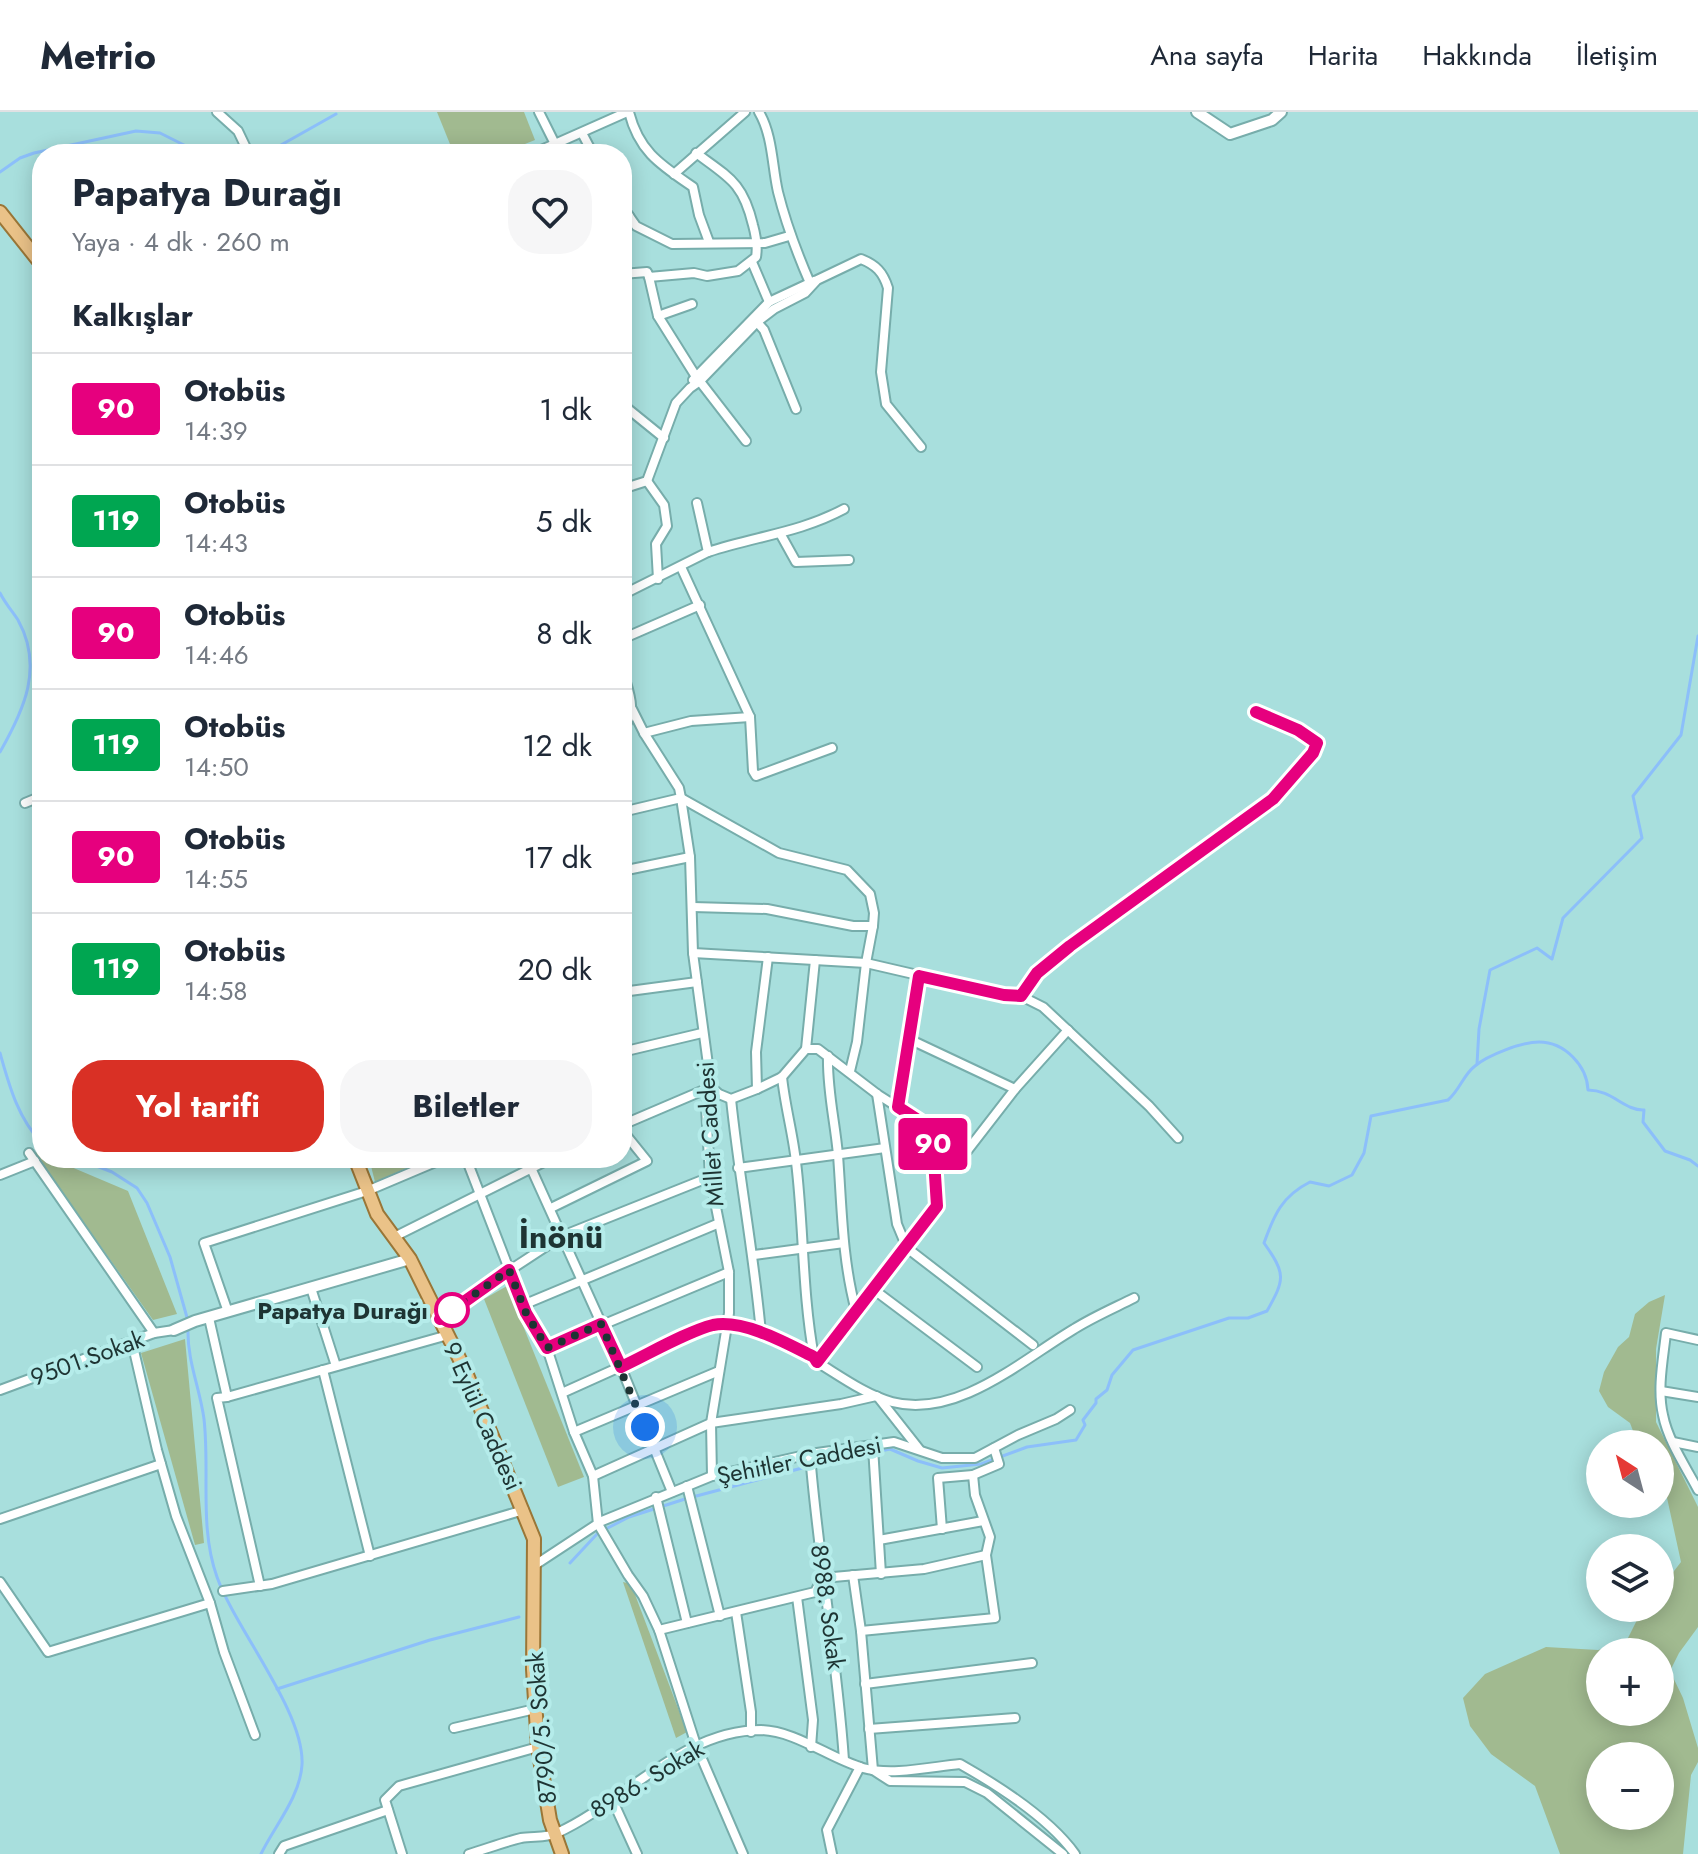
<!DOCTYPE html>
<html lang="tr">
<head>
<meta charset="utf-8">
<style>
	body { margin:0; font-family:Jost,sans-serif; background:#f6f6f7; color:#1f2937; height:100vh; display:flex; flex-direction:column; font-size:30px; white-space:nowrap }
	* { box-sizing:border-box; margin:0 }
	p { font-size:26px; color:#747a83 }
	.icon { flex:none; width:44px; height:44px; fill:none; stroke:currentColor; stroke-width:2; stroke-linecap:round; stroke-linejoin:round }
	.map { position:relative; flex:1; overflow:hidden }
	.details { position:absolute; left:32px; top:32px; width:600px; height:1024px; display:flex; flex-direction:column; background:#fff; border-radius:32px; box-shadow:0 4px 20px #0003 }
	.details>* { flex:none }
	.badge { padding:0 16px; border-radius:6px; font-size:28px; line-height:52px }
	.needle { width:52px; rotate:324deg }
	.controls { position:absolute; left:1586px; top:1318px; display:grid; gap:16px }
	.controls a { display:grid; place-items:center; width:88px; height:88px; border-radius:50%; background:#fff; box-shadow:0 4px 20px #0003; font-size:40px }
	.you { position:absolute; width:40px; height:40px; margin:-20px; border:6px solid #fff; border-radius:50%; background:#1a73e8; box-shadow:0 0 0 12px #1a73e833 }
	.map>.badge { position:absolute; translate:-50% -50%; box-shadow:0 0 0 4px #fff }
	h2 { padding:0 40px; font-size:30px; line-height:72px }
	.round { display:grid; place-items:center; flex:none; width:84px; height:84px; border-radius:32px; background:#f6f6f7 }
	.headline { display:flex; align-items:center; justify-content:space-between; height:136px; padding:0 40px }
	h1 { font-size:38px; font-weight:700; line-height:60px }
	.primary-button { display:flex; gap:16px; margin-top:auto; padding:16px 40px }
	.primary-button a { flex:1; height:92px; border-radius:32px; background:#d93025; color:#fff; font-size:32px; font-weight:700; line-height:92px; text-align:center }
	.primary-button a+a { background:#f6f6f7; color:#1f2937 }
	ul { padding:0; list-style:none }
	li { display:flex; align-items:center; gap:24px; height:112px; padding:0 40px; border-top:2px solid #e0e1e3 }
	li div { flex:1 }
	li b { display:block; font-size:30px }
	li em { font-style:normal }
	li .badge { min-width:88px; font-weight:700; text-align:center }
	header { display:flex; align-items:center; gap:48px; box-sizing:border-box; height:112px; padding:0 40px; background:#fff; border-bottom:2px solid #e0e1e3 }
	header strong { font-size:38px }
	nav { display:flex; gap:44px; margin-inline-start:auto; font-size:28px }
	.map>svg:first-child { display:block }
	.green { fill:#a1ba90; fill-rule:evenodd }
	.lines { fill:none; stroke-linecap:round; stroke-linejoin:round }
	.stream { stroke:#8cbffa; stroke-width:3 }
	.minor-casing { stroke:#77adab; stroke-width:12 }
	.tertiary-casing { stroke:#77adab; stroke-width:14 }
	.primary-casing { stroke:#9a7637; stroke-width:16 }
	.minor { stroke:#fff; stroke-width:8 }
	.tertiary { stroke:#fff; stroke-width:10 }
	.primary { stroke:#eac288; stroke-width:12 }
	.line-casing { stroke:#fff; stroke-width:18 }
	.line { stroke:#e6007e; stroke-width:12 }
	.walk { stroke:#1e3433; stroke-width:8; stroke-dasharray:0 14.4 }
	.stop-dot { fill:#fff; stroke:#e6007e; stroke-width:4 }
	.labels { text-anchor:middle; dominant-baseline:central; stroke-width:8; stroke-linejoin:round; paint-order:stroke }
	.street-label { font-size:24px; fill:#1e3433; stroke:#b5ecea }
	.stop-label { font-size:24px; font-weight:bold; fill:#1e3433; stroke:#b5ecea; text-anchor:end }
	.district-label { font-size:32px; font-weight:bold; fill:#1e3433; stroke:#b5ecea }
</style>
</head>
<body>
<header>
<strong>Metrio</strong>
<nav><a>Ana sayfa</a><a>Harita</a><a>Hakkında</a><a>İletişim</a></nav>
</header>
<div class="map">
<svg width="1698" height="1742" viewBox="0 0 1698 1742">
	<rect width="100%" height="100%" fill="#a8dfdd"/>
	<!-- green -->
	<g class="green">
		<path d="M437 0H524L535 28 500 42H454Z"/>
		<path d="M33 1039 42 1043V1046H50L128 1079 177 1202 153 1208Z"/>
		<path d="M369 1046H429L375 1070Z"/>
		<path d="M507 1174 584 1365 558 1375 484 1187Z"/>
		<path d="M1665 1183 1656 1237V1310L1698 1395V1515L1679 1541 1670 1559 1683 1586 1698 1636V1650L1691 1663 1683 1742H1560L1535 1674 1491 1642 1470 1614 1463 1586 1485 1562 1546 1535 1598 1538 1625 1532 1643 1496H1660V1477L1681 1450 1664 1372 1660 1365V1332H1638L1630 1311 1608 1295 1599 1279 1604 1260 1618 1235 1629 1225 1635 1202 1649 1190ZM1660 1540V1600H1600V1540ZM1660 1644V1704H1600V1644Z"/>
		<path d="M185 1227 204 1431 195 1433 141 1241Z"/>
		<path d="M623 1470 631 1472 687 1620 676 1626Z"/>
	</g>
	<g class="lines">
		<!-- stream -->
		<g class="stream">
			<path d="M265 42 336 2"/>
			<path d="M0 60 20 46 34 41 136 19 160 21 202 42"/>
			<path d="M0 481C5 491 12 499 18 508 44 555 24 598 0 640"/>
			<path d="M0 941C9 973 18 1007 42 1031"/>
			<path d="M1477 952 1479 917 1490 858 1537 836 1552 847 1563 806 1642 726 1633 684 1681 623 1698 524"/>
			<path d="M76 1046 112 1060 137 1076 147 1091 170 1145 188 1209"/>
			<path d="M188 1217C187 1248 200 1277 204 1307 210 1360 199 1415 217 1465 236 1518 305 1600 302 1653 300 1685 274 1715 261 1742"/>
			<path d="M570 1451 598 1421 629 1405 685 1387 806 1355 890 1337 918 1349 942 1356 981 1352 1027 1335 1076 1328 1085 1313 1083 1308 1096 1291V1287L1107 1278 1112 1263 1133 1238 1229 1206H1248L1267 1199C1285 1167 1286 1162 1264 1131 1274 1103 1282 1084 1310 1070L1329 1074 1352 1063 1364 1041 1371 1004 1448 988C1460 978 1463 963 1475 954 1488 943 1522 930 1539 930 1565 930 1587 954 1588 978 1612 978 1625 999 1644 998L1643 1010 1665 1039 1690 1048 1698 1054"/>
			<path d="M277 1577 430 1528 519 1505"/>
		</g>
		<defs>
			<g id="minor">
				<path d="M217 0 238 19 249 42"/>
				<path d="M629 0C639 40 661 53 693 75L699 103 709 130"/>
				<path d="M759 0C773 24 772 54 778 80 786 112 797 141 810 171"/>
				<path d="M582 21 593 42"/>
				<path d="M532 42 555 32 539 0"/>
				<path d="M554 42 555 32 627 0"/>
				<path d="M674 62 745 0"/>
				<path d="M622 94 636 114 672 132 765 131 789 124"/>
				<path d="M622 116 629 104"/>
				<path d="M752 150 769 190"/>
				<path d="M622 162 647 160 649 165 694 161 707 164 738 159 756 145C758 134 756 124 753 113 743 71 730 66 696 41"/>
				<path d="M649 165 658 204 695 263 746 329"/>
				<path d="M658 204 692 192"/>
				<path d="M757 210 764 218 796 297"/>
				<path d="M693 268 769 190 814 169"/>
				<path d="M622 292 664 326"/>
				<path d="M647 369 664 393 667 414 656 432 658 467"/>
				<path d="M622 377 647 369 676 291 690 276 700 269 757 210 774 197 805 181 817 168 861 147C876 153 883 160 888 176L881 260 886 292 921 335"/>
				<path d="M697 391 708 440C756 424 799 421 844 397"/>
				<path d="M781 423 796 450 849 448"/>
				<path d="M681 455 750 605 753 659 756 664 832 636"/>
				<path d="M622 483 708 440"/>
				<path d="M622 527 700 493"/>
				<path d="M622 557C628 580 639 598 622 618"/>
				<path d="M632 597 644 621 679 676 681 686 690 745 693 841 711 975 706 996 710 1065 729 1160V1201L711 1311 712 1364"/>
				<path d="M644 621 691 609 750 605"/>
				<path d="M25 691 42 684"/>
				<path d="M622 700 681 686 779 741 847 758 870 782 874 801 873 814 866 851 857 930 850 959"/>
				<path d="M622 759 690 745"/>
				<path d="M693 795 767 797 853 814H873"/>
				<path d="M693 841 866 851 1004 883 1021 884 1043 895 1149 994 1178 1026"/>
				<path d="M622 880 697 870"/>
				<path d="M1021 884 1037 861 1070 834 1273 687 1313 641 1317 631 1313 627 1256 600"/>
				<path d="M911 928 1015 977"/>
				<path d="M806 937 815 848"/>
				<path d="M622 940 702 921"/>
				<path d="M828 944C827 978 835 1009 838 1043 842 1096 842 1147 856 1199"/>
				<path d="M782 965C785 994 793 1022 796 1050 804 1115 802 1180 814 1245"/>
				<path d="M757 977 756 940 768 845"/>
				<path d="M877 982 897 1112 907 1136 1033 1233"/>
				<path d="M731 987C739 1065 754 1142 761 1221"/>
				<path d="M898 995 919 864"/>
				<path d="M622 1013 711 975 719 982 731 987 757 977 782 965 806 937H818L877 982 932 1017 937 1094 817 1250C840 1264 866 1283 892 1290 957 1307 1022 1248 1074 1217 1093 1205 1114 1196 1134 1186"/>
				<path d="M967 1039 1015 977 1068 918"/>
				<path d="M29 1041 154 1221"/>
				<path d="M466 1046 526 1201 547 1236 574 1320 593 1364 598 1412 628 1463 643 1484 659 1518 696 1633 743 1742"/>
				<path d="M531 1056 621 1255 672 1380"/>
				<path d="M738 1056 885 1036"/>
				<path d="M0 1063 35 1049"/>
				<path d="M551 1096 647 1049 622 1018"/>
				<path d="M394 1125 552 1046"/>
				<path d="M754 1143 844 1131"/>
				<path d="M311 1176 336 1254"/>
				<path d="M873 1177 977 1255"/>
				<path d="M523 1193 717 1112"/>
				<path d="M228 1200 204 1131 367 1079 445 1046"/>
				<path d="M209 1206 227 1285 448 1223"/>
				<path d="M440 1207 475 1181 562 1124 710 1065"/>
				<path d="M1698 1228 1666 1221C1663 1248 1657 1277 1663 1303 1668 1329 1686 1355 1698 1378"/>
				<path d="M132 1230 157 1338 176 1404 210 1491 224 1540 255 1623"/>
				<path d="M547 1236 729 1160"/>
				<path d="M323 1258 370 1444"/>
				<path d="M0 1278 154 1221 174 1218"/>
				<path d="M1661 1279 1698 1285"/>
				<path d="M562 1281 713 1213C749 1211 784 1228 815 1246"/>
				<path d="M227 1285 217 1286 260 1474"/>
				<path d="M878 1285 919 1337"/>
				<path d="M574 1320 719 1259"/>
				<path d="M1673 1330 1698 1335"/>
				<path d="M873 1335 881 1462"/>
				<path d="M810 1342C818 1444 837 1545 844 1648"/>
				<path d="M593 1364 711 1311 841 1292 876 1284"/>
				<path d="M687 1374 720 1504"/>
				<path d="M656 1385 687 1511"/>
				<path d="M0 1407 161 1352"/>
				<path d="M942 1417 938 1366 973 1363 999 1352 994 1336"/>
				<path d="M879 1428 983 1409"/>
				<path d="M535 1453 602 1409 712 1364 810 1342 894 1330 942 1346H975L1018 1323 1056 1307 1070 1298"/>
				<path d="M853 1463 861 1519 873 1658"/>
				<path d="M0 1470 48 1540 210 1491"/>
				<path d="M223 1479 272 1472 524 1398"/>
				<path d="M797 1485 813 1608 811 1635"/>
				<path d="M736 1500 751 1600V1620"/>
				<path d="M659 1518 815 1480 822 1466 924 1457 986 1443"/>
				<path d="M861 1519 995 1506 986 1443 990 1425 975 1383 973 1363"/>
				<path d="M865 1572 1032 1551"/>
				<path d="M454 1616 535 1597"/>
				<path d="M869 1617 1015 1606"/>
				<path d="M873 1658 890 1669 965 1670 987 1681 1063 1742"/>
				<path d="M612 1687 637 1742"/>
				<path d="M279 1742 284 1734 388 1698"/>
				<path d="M402 1742 385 1688 399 1674 538 1635"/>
				<path d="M469 1742C486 1737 504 1730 521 1726 533 1724 547 1726 557 1721 625 1690 682 1618 761 1618 796 1619 829 1646 863 1656 892 1664 930 1655 960 1652 997 1673 1050 1707 1075 1742"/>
				<path d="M832 1742 827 1718 860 1655"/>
			</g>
			<g id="tertiary">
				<path d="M1197 0 1230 22 1272 8 1281 0"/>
				<path d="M174 1218 195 1209 410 1147"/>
			</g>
			<g id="primary">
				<path d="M0 100 42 153"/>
				<path d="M355 1046 377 1102 410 1147 465 1258 534 1427 533 1557 538 1635 550 1708 562 1742"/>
			</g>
		</defs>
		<!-- minor casing -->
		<use href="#minor" class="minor-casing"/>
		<!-- tertiary casing -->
		<use href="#tertiary" class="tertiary-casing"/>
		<!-- primary casing -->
		<use href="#primary" class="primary-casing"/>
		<!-- minor -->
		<use href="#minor" class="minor"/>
		<!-- tertiary -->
		<use href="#tertiary" class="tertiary"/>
		<!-- primary -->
		<use href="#primary" class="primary"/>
	</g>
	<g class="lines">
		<defs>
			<path id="line" d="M440 1207 509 1158 526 1201 547 1236 601 1212 621 1255C645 1244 688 1219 713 1213 744 1207 788 1232 814 1245L817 1250 937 1094 932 1017 898 995 919 864 1004 883 1021 884 1037 861 1070 834 1273 687 1313 641 1317 631 1298 618 1256 600"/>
		</defs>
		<!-- line casing -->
		<use href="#line" class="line-casing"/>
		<!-- line -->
		<use href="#line" class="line"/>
		<!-- walk -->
		<path class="walk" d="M452 1198 509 1158 526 1201 547 1236 601 1212 645 1315"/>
	</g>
	<!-- markers -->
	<circle class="stop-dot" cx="452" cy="1198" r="16"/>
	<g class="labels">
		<!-- street labels -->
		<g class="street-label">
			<text transform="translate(710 1022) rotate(-94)">Millet Caddesi</text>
			<text transform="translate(87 1246) rotate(-20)">9501.Sokak</text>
			<text transform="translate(483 1304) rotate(66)">9 Eylül Caddesi</text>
			<text transform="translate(799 1348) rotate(-11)">Şehitler Caddesi</text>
			<text transform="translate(828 1495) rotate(82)">8988. Sokak</text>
			<text transform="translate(541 1616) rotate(-95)">8790/5. Sokak</text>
			<text transform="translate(647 1667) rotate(-31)">8986. Sokak</text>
		</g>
		<!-- stop labels -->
		<g class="stop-label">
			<text x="428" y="1198">Papatya Durağı</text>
		</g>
		<!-- district labels -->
		<g class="district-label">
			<text x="561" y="1125">İnönü</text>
		</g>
	</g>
</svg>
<div class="controls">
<a><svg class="needle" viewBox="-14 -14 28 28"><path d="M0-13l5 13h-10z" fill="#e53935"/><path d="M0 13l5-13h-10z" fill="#747a83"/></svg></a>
<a><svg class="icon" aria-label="layers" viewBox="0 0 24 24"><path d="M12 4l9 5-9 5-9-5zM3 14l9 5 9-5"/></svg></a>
<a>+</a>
<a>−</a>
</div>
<div class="you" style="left:645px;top:1315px"></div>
<b class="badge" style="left:933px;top:1032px;background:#e6007e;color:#fff">90</b>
<section class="details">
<div class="headline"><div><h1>Papatya Durağı</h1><p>Yaya · 4 dk · 260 m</p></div><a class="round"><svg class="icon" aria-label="heart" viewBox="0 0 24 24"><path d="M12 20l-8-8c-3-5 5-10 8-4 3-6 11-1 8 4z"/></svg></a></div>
<h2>Kalkışlar</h2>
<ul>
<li><span class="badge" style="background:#e6007e;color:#fff">90</span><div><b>Otobüs</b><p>14:39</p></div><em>1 dk</em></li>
<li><span class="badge" style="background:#00a651;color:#fff">119</span><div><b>Otobüs</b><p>14:43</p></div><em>5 dk</em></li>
<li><span class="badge" style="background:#e6007e;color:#fff">90</span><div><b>Otobüs</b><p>14:46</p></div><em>8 dk</em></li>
<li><span class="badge" style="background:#00a651;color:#fff">119</span><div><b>Otobüs</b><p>14:50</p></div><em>12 dk</em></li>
<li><span class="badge" style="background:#e6007e;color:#fff">90</span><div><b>Otobüs</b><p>14:55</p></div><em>17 dk</em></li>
<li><span class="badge" style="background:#00a651;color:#fff">119</span><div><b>Otobüs</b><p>14:58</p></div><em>20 dk</em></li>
</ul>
<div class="primary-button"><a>Yol tarifi</a><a>Biletler</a></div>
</section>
</div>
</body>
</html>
